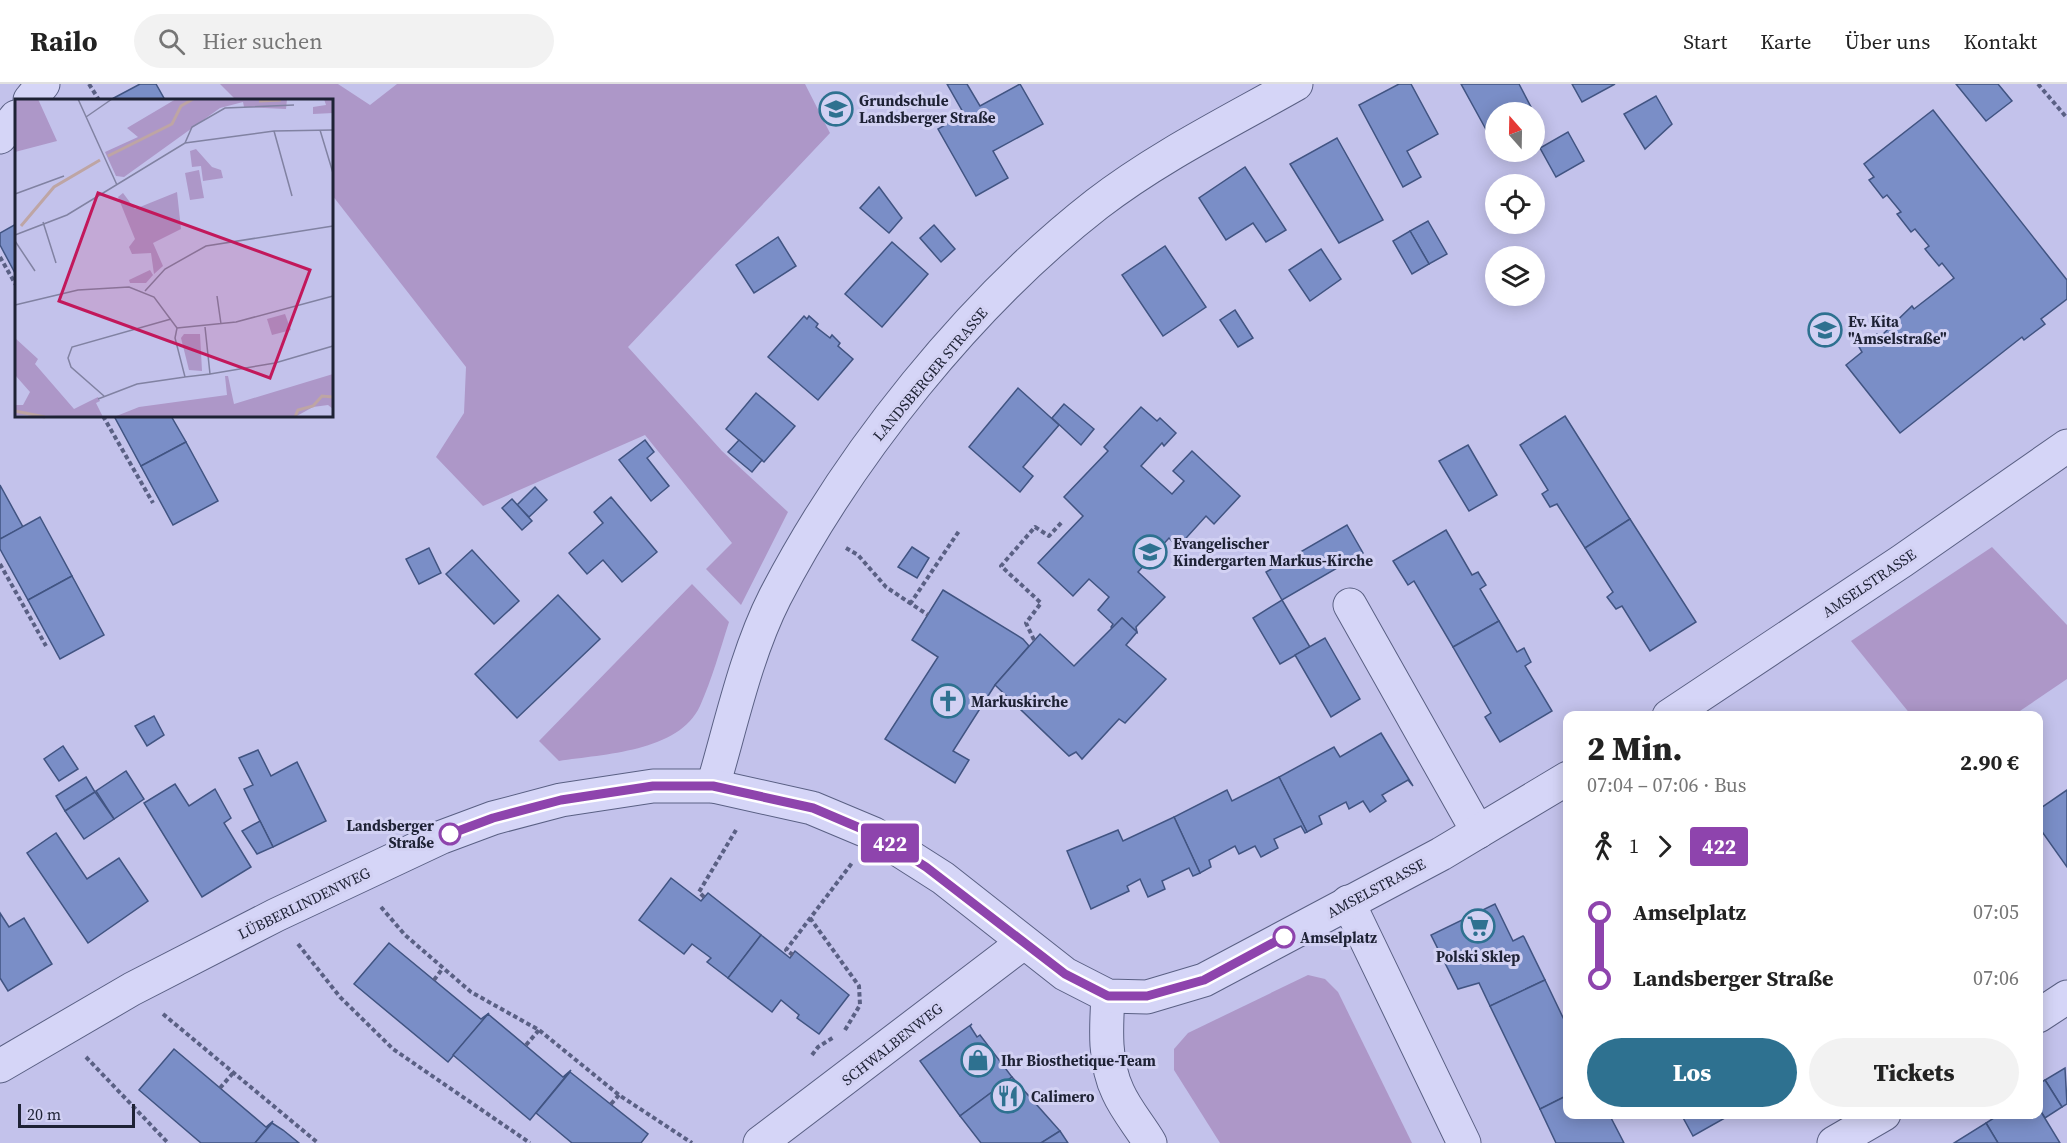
<!DOCTYPE html>
<html lang="de">
<head>
<meta charset="utf-8">
<style>
	body { margin:0; font-family:"Source Serif 4",serif; background:#f2f2f2; color:#222; height:100vh; display:flex; flex-direction:column; font-size:22px; white-space:nowrap }
	* { box-sizing:border-box; margin:0 }
	p { font-size:20px; color:#767676 }
	.icon { flex:none; width:33px; height:33px; fill:none; stroke:currentColor; stroke-width:2; stroke-linecap:round; stroke-linejoin:round }
	.map { position:relative; flex:1; overflow:hidden }
	.details { position:absolute; left:1563px; top:627px; width:480px; height:408px; display:flex; flex-direction:column; background:#fff; border-radius:12px; box-shadow:0 3px 15px #0003 }
	.details>* { flex:none }
	.badge { padding:0 12px; border-radius:4px; font-size:21px; line-height:39px }
	.needle { width:39px; rotate:340deg }
	.tools { position:absolute; left:1485px; top:18px; display:grid; gap:12px }
	.tools a { display:grid; place-items:center; width:60px; height:60px; border-radius:50%; background:#fff; box-shadow:0 3px 15px #0003; font-size:30px }
	.scale { position:absolute; left:18px; bottom:15px; width:117px; box-sizing:border-box; padding-left:6px; border:3px solid #1e2235; border-top:0; font-size:16px; line-height:21px; white-space:nowrap; color:#1e2235; -webkit-text-stroke:4px #d2d1f3; paint-order:stroke }
	.map>.badge { position:absolute; translate:-50% -50%; box-shadow:0 0 0 3px #fff }
	.legs { display:flex; align-items:center; gap:9px; height:66px; padding:0 24px; font-size:20px }
	.legs p { margin-inline-start:auto }
	.summary { display:flex; align-items:center; justify-content:space-between; height:102px; padding:0 24px }
	h1 { font-size:33px; font-weight:800; line-height:45px }
	.action { display:flex; gap:12px; margin-top:auto; padding:12px 24px }
	.action a { flex:1; height:69px; border-radius:36px; background:#2e7190; color:#fff; font-size:24px; font-weight:800; line-height:69px; text-align:center }
	.action a+a { background:#f2f2f2; color:#222 }
	ul { padding:0 24px; list-style:none }
	li { display:flex; align-items:center; gap:21px; height:66px; font-size:22px }
	li i { display:grid; place-items:center; width:9px; height:100%; margin:0 8px; background:currentColor }
	li i::after { content:''; width:15px; height:15px; margin:-8px; border:4px solid; border-radius:50%; background:#fff }
	li p { margin-inline-start:auto }
	li:first-child i { background:linear-gradient(#0000 50%,currentColor 0) }
	li:last-child i { background:linear-gradient(currentColor 50%,#0000 0) }
	header { display:flex; align-items:center; gap:36px; box-sizing:border-box; height:84px; padding:0 30px; background:#fff; border-bottom:2px solid #e0e0e0 }
	header strong { font-size:28px }
	nav { display:flex; gap:33px; margin-inline-start:auto; font-size:21px }
	.search { width:420px; height:54px; background:#f2f2f2; display:flex; align-items:center; gap:15px; box-sizing:border-box; padding:0 21px; border-radius:33px; color:#767676; font-size:22px }
	.map>svg:first-child { display:block }
	.green { fill:#ad97c8 }
	.building { fill:#7a8ec7; stroke:#415482; stroke-width:1.5 }
	.lines { fill:none; stroke-linecap:round; stroke-linejoin:round }
	.minor-casing { stroke:#5a6084; stroke-width:35 }
	.path { stroke:#5a6084; stroke-width:4; stroke-dasharray:4.5 3; stroke-linecap:butt }
	.minor { stroke:#d5d5f7; stroke-width:33 }
	.line-1-casing { stroke:#fff; stroke-width:14 }
	.line-1 { stroke:#8e44ad; stroke-width:9 }
	.stop-1-dot { fill:#fff; stroke:#8e44ad; stroke-width:3 }
	.labels { text-anchor:middle; dominant-baseline:central; stroke-width:6; stroke-linejoin:round; paint-order:stroke }
	.poi-label { font-size:15px; font-weight:bold; fill:#1e2235; stroke:#d2d1f3; text-anchor:start }
	.street-label { font-size:15px; fill:#1e2235; stroke:#d2d1f3 }
	.stop-label { font-size:15px; font-weight:bold; fill:#1e2235; stroke:#d2d1f3; text-anchor:end }
	.inset-river { fill:none; stroke:#bea5a4; stroke-width:3 }
	.inset-road { fill:none; stroke:#8182a2; stroke-width:1.5 }
	.view { fill:#c2185b; fill-opacity:0.15; stroke:#c2185b; stroke-width:3 }
	.inset-edge { fill:none; stroke:#1e2235; stroke-width:3 }
</style>
</head>
<body>
<header>
<strong>Railo</strong>
<div class="search"><svg class="icon" aria-label="search" viewBox="0 0 24 24"><circle cx="10" cy="10" r="6"/><path d="M15 15l6 6"/></svg>Hier suchen</div>
<nav><a>Start</a><a>Karte</a><a>Über uns</a><a>Kontakt</a></nav>
</header>
<div class="map">
<svg width="2067" height="1059" viewBox="0 0 2067 1059">
	<rect width="100%" height="100%" fill="#c3c2eb"/>
	<!-- green -->
	<g class="green">
		<path d="M220 0H338L370 21 397 0H805L830 49 628 263 722 367 788 428 741 521 706 485 732 459 645 351 483 422 436 373 464 329 466 283 332 111V16H236Z"/>
		<path d="M1992 463 2067 541V595L2014 631H1911L1851 557Z"/>
		<path d="M692 500 729 538C720 566 712 595 700 622 679 668 603 670 559 677L539 657Z"/>
		<path d="M1308 891 1325 895 1338 908 1412 1059H1220L1174 986V965L1188 949Z"/>
	</g>
	<!-- building -->
	<g class="building">
		<path d="M140 0H156L165 16H110Z"/>
		<path d="M947 0H967L980 22 1020 0 1043 40 993 67 1008 94 976 112 938 45 964 30Z"/>
		<path d="M1399 0H1411L1438 50 1407 67 1421 93 1403 103 1359 21Z"/>
		<path d="M1461 0H1519L1531 23 1521 28H1496L1494 60Z"/>
		<path d="M1572 0H1615L1582 18Z"/>
		<path d="M1956 0H1998L2012 17 1986 37Z"/>
		<path d="M1656 12 1672 40 1645 65 1624 30Z"/>
		<path d="M1933 26 2067 196V215L2041 235 2045 240 2024 256 2022 253 1900 349 1846 281 1862 268 1859 263 1877 250 1880 253 1912 222 1914 225 1954 194 1942 179 1939 182 1925 165 1929 162 1915 145 1911 148 1897 130 1901 128 1887 111 1883 114 1869 96 1874 93 1864 80Z"/>
		<path d="M1568 48 1584 77 1556 93 1540 64Z"/>
		<path d="M1337 54 1383 136 1339 159 1290 80Z"/>
		<path d="M1245 83 1286 146 1266 158 1253 139 1226 156 1199 114Z"/>
		<path d="M879 103 902 134 889 149 860 124Z"/>
		<path d="M1428 137 1447 170 1429 180 1410 147Z"/>
		<path d="M16 140V191L0 161V149Z"/>
		<path d="M934 141 955 165 941 178 920 154Z"/>
		<path d="M1410 147 1429 180 1412 190 1393 157Z"/>
		<path d="M778 153 796 182 754 209 736 181Z"/>
		<path d="M892 158 928 190 882 243 845 210Z"/>
		<path d="M1165 162 1206 223 1163 252 1122 191Z"/>
		<path d="M1321 165 1341 195 1310 217 1289 186Z"/>
		<path d="M1235 226 1253 254 1238 263 1220 236Z"/>
		<path d="M804 232 807 235 809 232 818 240 816 243 830 254 832 251 840 259 838 262 853 275 818 316 768 273Z"/>
		<path d="M1018 304 1059 341 1023 383 1033 392 1020 408 969 363Z"/>
		<path d="M756 309 795 342 764 378 726 345Z"/>
		<path d="M1064 320 1094 345 1081 361 1052 334Z"/>
		<path d="M1141 323 1157 337 1160 334 1176 349 1164 362 1162 359 1141 382 1172 410 1184 397 1173 387 1192 367 1240 412 1214 440 1206 432 1178 463 1169 454 1138 488 1165 513 1136 543 1137 548 1122 534 1112 545 1111 543 1113 540 1098 526 1109 513 1089 495 1073 512 1038 479 1083 432 1064 413 1108 367 1104 363Z"/>
		<path d="M114 332H171L186 358 141 382Z"/>
		<path d="M1565 332 1630 435 1585 464 1557 420 1550 423 1542 410 1548 406 1520 361Z"/>
		<path d="M645 356 654 368 647 374 669 402 651 417 619 376Z"/>
		<path d="M739 356 762 376 752 388 728 368Z"/>
		<path d="M186 358 218 417 173 441 141 382Z"/>
		<path d="M1468 361 1497 411 1469 427 1439 377Z"/>
		<path d="M0 401 23 443 0 455Z"/>
		<path d="M535 403 547 416 529 433 517 421Z"/>
		<path d="M611 413 657 468 622 498 603 476 587 490 569 469 603 439 594 428Z"/>
		<path d="M512 415 532 437 522 446 502 424Z"/>
		<path d="M40 433 72 492 28 516 0 465V455Z"/>
		<path d="M1630 435 1696 538 1650 567 1622 522 1616 525 1607 513 1613 508 1585 464Z"/>
		<path d="M1347 441 1363 469 1282 516 1266 488Z"/>
		<path d="M1446 446 1472 491 1478 488 1486 501 1480 505 1499 537 1453 563 1414 497 1408 501 1393 477Z"/>
		<path d="M912 463 929 474 917 494 898 483Z"/>
		<path d="M429 464 441 489 419 500 406 475Z"/>
		<path d="M472 466 519 517 494 540 446 490Z"/>
		<path d="M72 492 104 551 60 575 28 516Z"/>
		<path d="M943 506 1023 555 1029 562 995 601 953 667 969 676 955 699 885 655 938 573 912 556Z"/>
		<path d="M558 511 600 555 517 634 475 590Z"/>
		<path d="M1282 516 1310 563 1280 580 1253 534Z"/>
		<path d="M1122 534 1137 548 1126 561 1166 595 1125 639 1119 635 1082 675 1076 668 1069 672 995 601 1040 550 1074 582Z"/>
		<path d="M1499 537 1517 568 1524 564 1531 578 1525 582 1552 627 1500 658 1485 633 1491 629 1453 563Z"/>
		<path d="M1325 554 1360 615 1331 633 1295 571Z"/>
		<path d="M154 632 164 651 147 662 135 642Z"/>
		<path d="M1381 649 1413 702 1408 696 1382 711 1386 717 1370 728 1363 717 1349 725 1346 718 1319 732 1322 740 1307 748 1279 693 1334 663 1340 673Z"/>
		<path d="M63 662 78 685 59 697 44 675Z"/>
		<path d="M258 666 271 692 297 678 326 737 273 763 244 705 253 701 239 674Z"/>
		<path d="M126 687 144 715 114 735 96 707Z"/>
		<path d="M86 693 95 708 65 727 56 712Z"/>
		<path d="M1279 693 1307 748 1305 749 1301 742 1274 755 1278 764 1261 773 1255 762 1239 770 1235 762 1209 776 1211 783 1200 789 1174 733 1227 706 1232 717Z"/>
		<path d="M175 700 189 722 215 705 231 734 224 739 251 783 202 813 144 719Z"/>
		<path d="M2067 706V783L2038 742V726Z"/>
		<path d="M95 708 114 735 84 755 65 727Z"/>
		<path d="M1174 733 1200 789 1193 792 1189 784 1162 797 1165 805 1148 813 1140 795 1127 802 1129 807 1091 825 1067 767 1118 746 1123 757Z"/>
		<path d="M260 737 273 763 257 770 242 747Z"/>
		<path d="M56 749 87 795 119 774 148 817 88 859 27 769Z"/>
		<path d="M671 794 701 817 708 809 761 851 728 894 707 878 711 874 692 860 684 870 639 836Z"/>
		<path d="M1495 820 1513 857 1523 852 1524 853 1545 896 1490 922 1479 899 1458 905 1431 851Z"/>
		<path d="M0 829 9 843 24 834 52 880 8 907 0 894Z"/>
		<path d="M761 851 790 874 795 867 849 911 819 950 797 934 799 931 781 916 772 928 728 894Z"/>
		<path d="M389 859 481 935 489 929 448 978 354 900Z"/>
		<path d="M1545 896 1568 944V1011L1540 1025 1490 922Z"/>
		<path d="M488 930 563 993 571 986 530 1036 453 971Z"/>
		<path d="M972 940 970 942 977 953 980 951 1012 993 960 1032 920 977Z"/>
		<path d="M174 965 266 1043 273 1037 255 1059H201L139 1006Z"/>
		<path d="M2065 984 2067 1020 2062 1023 2045 996Z"/>
		<path d="M570 988 648 1050 641 1059H572L536 1029Z"/>
		<path d="M1012 993 1060 1047 1041 1059H981L960 1032Z"/>
		<path d="M2045 996 2062 1023 2045 1034 2038 1023V1000Z"/>
		<path d="M1568 1011V1030H1609L1624 1059H1556L1540 1025Z"/>
		<path d="M2038 1023 2060 1059H1998L1986 1039 2000 1030H2038Z"/>
		<path d="M1681 1030H1732L1693 1052Z"/>
		<path d="M272 1039 283 1046 299 1059H255Z"/>
		<path d="M1986 1039 1998 1059H1954Z"/>
		<path d="M1060 1047 1068 1059H1041Z"/>
	</g>
	<g class="lines">
		<defs>
			<g id="minor">
				<path d="M30 16 43 0"/>
				<path d="M0 53 16 33"/>
				<path d="M1350 521 1478 748"/>
				<path d="M1669 632 1902 477 2067 362"/>
				<path d="M713 702C731 641 746 570 775 513 849 370 970 219 1097 120 1158 73 1229 38 1296 0"/>
				<path d="M1348 818 1464 1059"/>
				<path d="M1108 912C1106 944 1104 979 1118 1008 1126 1026 1140 1042 1150 1059"/>
				<path d="M2038 932 2067 913"/>
				<path d="M0 982 132 905 276 831 442 753 493 734 561 716 653 702H713L812 724 874 750 943 794 1065 890 1108 912 1147 913 1204 896 1441 770 1568 694"/>
				<path d="M760 1059 1023 859"/>
				<path d="M1834 1059 1884 1030"/>
			</g>
		</defs>
		<!-- minor casing -->
		<use href="#minor" class="minor-casing"/>
		<!-- path -->
		<g class="path">
			<path d="M89 0 99 16"/>
			<path d="M2038 0 2067 34"/>
			<path d="M0 173 16 201"/>
			<path d="M103 332 153 419"/>
			<path d="M846 464 858 471 886 503 928 531"/>
			<path d="M0 480 46 562"/>
			<path d="M910 520 959 447"/>
			<path d="M1034 556 1026 539 1041 519 1001 482 1035 443 1049 452 1062 438"/>
			<path d="M704 813 699 808 736 746"/>
			<path d="M381 823 405 851 471 908 539 946 619 1011 692 1059"/>
			<path d="M810 834 859 902 860 921 845 946"/>
			<path d="M298 860 340 913 393 965 530 1059"/>
			<path d="M793 871 786 866 852 779"/>
			<path d="M434 896 443 884"/>
			<path d="M163 930 318 1059"/>
			<path d="M526 961 539 946"/>
			<path d="M812 971 818 963 834 953"/>
			<path d="M86 973 168 1059"/>
			<path d="M220 1004 233 989"/>
			<path d="M611 1020 619 1011"/>
		</g>
		<!-- minor -->
		<use href="#minor" class="minor"/>
	</g>
	<g class="lines">
		<defs>
			<path id="line-1" d="M450 750 493 734 561 716 653 702H713L813 724 874 750 926 783 1065 890 1108 912H1147L1204 896 1284 853"/>
		</defs>
		<!-- line-1 casing -->
		<use href="#line-1" class="line-1-casing"/>
		<!-- line-1 -->
		<use href="#line-1" class="line-1"/>
	</g>
	<!-- icons -->
	<defs>
		<symbol id="school-ring" viewBox="-11 -11 22 22"><circle r="9.5" fill="#d2d1f3" stroke="#2e7190" stroke-width="1.5"/><path d="M0-5L7-2L0 1L-7-2ZM-4 1L0 2.5L4 1V4Q0 6-4 4Z" fill="#2e7190"/></symbol>
		<symbol id="church-ring" viewBox="-11 -11 22 22"><circle r="9.5" fill="#d2d1f3" stroke="#2e7190" stroke-width="1.5"/><path d="M-1.2-6h2.4v3.5h3.3v2.4h-3.3V6h-2.4V-.1h-3.3v-2.4h3.3Z" fill="#2e7190"/></symbol>
		<symbol id="supermarket-ring" viewBox="-11 -11 22 22"><circle r="9.5" fill="#d2d1f3" stroke="#2e7190" stroke-width="1.5"/><path d="M-6-5.5h2.5l.6 2H6L4.5 2H-2.5L-4.4-4H-6ZM-1.5 3.2a1.3 1.3 0 1 0 .1 0ZM3 3.2a1.3 1.3 0 1 0 .1 0Z" fill="#2e7190"/></symbol>
		<symbol id="shop-ring" viewBox="-11 -11 22 22"><circle r="9.5" fill="#d2d1f3" stroke="#2e7190" stroke-width="1.5"/><path d="M-5-2.5h2.3a2.7 3.5 0 0 1 5.4 0H5L5.5 6h-11ZM-1.5-2.5h3a1.5 2.3 0 0 0-3 0Z" fill="#2e7190"/></symbol>
		<symbol id="restaurant-ring" viewBox="-11 -11 22 22"><circle r="9.5" fill="#d2d1f3" stroke="#2e7190" stroke-width="1.5"/><path d="M-5-6h1v4h1v-4h1v4h1v-4h1v5L-1.5 .5V6h-2V.5L-5-1ZM5-6V6H3V1.5H1.5Q1.5-4 5-6Z" fill="#2e7190"/></symbol>
	</defs>
	<g fill-rule="evenodd">
		<use href="#school-ring" x="817" y="6" width="38" height="38"/>
		<use href="#school-ring" x="1806" y="227" width="38" height="38"/>
		<use href="#school-ring" x="1131" y="449" width="38" height="38"/>
		<use href="#church-ring" x="929" y="598" width="38" height="38"/>
		<use href="#supermarket-ring" x="1459" y="823" width="38" height="38"/>
		<use href="#shop-ring" x="959" y="957" width="38" height="38"/>
		<use href="#restaurant-ring" x="989" y="993" width="38" height="38"/>
	</g>
	<!-- markers -->
	<g class="stop-1-dot">
		<circle cx="450" cy="750" r="10"/>
		<circle cx="1284" cy="853" r="10"/>
	</g>
	<g class="labels">
		<!-- poi labels -->
		<g class="poi-label">
			<text x="859" y="16">Grundschule<tspan x="859" dy="17">Landsberger Straße</tspan></text>
			<text x="1848" y="237">Ev. Kita<tspan x="1848" dy="17">"Amselstraße"</tspan></text>
			<text x="1173" y="459">Evangelischer<tspan x="1173" dy="17">Kindergarten Markus-Kirche</tspan></text>
			<text x="971" y="617">Markuskirche</text>
			<text x="1478" y="872" text-anchor="middle">Polski Sklep</text>
			<text x="1001" y="976">Ihr Biosthetique-Team</text>
			<text x="1031" y="1012">Calimero</text>
		</g>
		<!-- street labels -->
		<g class="street-label">
			<text transform="translate(930 290) rotate(-50)">LANDSBERGER STRASSE</text>
			<text transform="translate(1869 499) rotate(-34)">AMSELSTRASSE</text>
			<text transform="translate(1376 804) rotate(-28)">AMSELSTRASSE</text>
			<text transform="translate(304 819) rotate(-26)">LÜBBERLINDENWEG</text>
			<text transform="translate(892 960) rotate(-38)">SCHWALBENWEG</text>
		</g>
		<!-- stop labels -->
		<g class="stop-label">
			<text x="434" y="741">Landsberger<tspan x="434" dy="17">Straße</tspan></text>
			<text x="1300" y="853" text-anchor="start">Amselplatz</text>
		</g>
	</g>
	<!-- overview -->
	<g transform="translate(15 15)">
		<rect width="318" height="318" fill="#c3c2eb"/>
		<path d="M0 0H23L42 42 0 53ZM161 0H272L271 10 229 8 228 3 205 9 109 78 101 77 90 53 123 38 112 29ZM309 0H318V14L298 15V8L311 6ZM181 50 197 68 206 71 208 79 188 82 186 67 177 68 175 52ZM184 71 189 99 175 101 170 74ZM162 93 166 130 138 144 148 167 139 175 136 154 117 155 114 148 120 140 103 98 108 94 120 110ZM135 171 138 176 131 184H115L114 181ZM270 215 276 231 257 236 252 220ZM169 235H185L187 272 174 271 166 239ZM0 239 23 260 20 265 59 310 83 298 85 302 81 304 88 318 0 316V306H8L15 293 0 276ZM318 275V310L313 306 298 308 280 318H99L124 308 212 296 210 277H213L219 305Z" fill="#ad97c8"/>
		<path class="inset-river" d="M244 2 266 1M93 57 157 25 166 7 178 0M6 127 39 88 85 61M0 312 30 318M280 318 283 311 298 307 307 297 318 298"/>
		<path class="inset-road" d="M63 0 102 86M71 18 97 0M305 31 318 74M259 32 277 97M170 44 177 28 210 9 279 6M0 95 49 77M28 123 41 164M0 136 52 116 170 44 259 32 318 31M0 142 20 172M130 192 150 170 191 147 318 127M202 197 206 225M0 206 63 191 114 188 139 198 162 229M162 229 221 223 318 197M162 229 160 239 170 278 195 275 190 228M195 275 260 264 318 247M89 297 56 268 53 259 57 248 156 220M83 300 122 285 170 278"/>
		<path class="view" d="M83 94 295 171 255 279 44 202Z"/>
		<rect width="318" height="318" class="inset-edge"/>
	</g>
</svg>
<div class="tools">
<a><svg class="needle" viewBox="-14 -14 28 28"><path d="M0-13l5 13h-10z" fill="#e53935"/><path d="M0 13l5-13h-10z" fill="#767676"/></svg></a>
<a><svg class="icon" aria-label="locate" viewBox="0 0 24 24"><circle cx="12" cy="12" r="6"/><path d="M12 2v4M12 18v4M2 12h4M18 12h4"/></svg></a>
<a><svg class="icon" aria-label="layers" viewBox="0 0 24 24"><path d="M12 4l9 5-9 5-9-5zM3 14l9 5 9-5"/></svg></a>
</div>
<div class="scale">20 m</div>
<b class="badge" style="left:890px;top:759px;background:#8e44ad;color:#fff">422</b>
<section class="details">
<div class="summary"><div><h1>2 Min.</h1><p>07:04 – 07:06 · Bus</p></div><b>2.90 €</b></div>
<div class="legs"><svg class="icon" aria-label="walk" viewBox="0 0 24 24"><circle cx="13" cy="4" r="2"/><path d="M13 8l-2 6 4 7M11 14l-3 7M7 12l3-4h3l4 4"/></svg>1<svg class="icon" aria-label="forward" viewBox="0 0 24 24"><path d="M9 5l7 7-7 7"/></svg><b class="badge" style="background:#8e44ad;color:#fff">422</b></div>
<ul>
<li><i style="color:#8e44ad"></i><b>Amselplatz</b><p>07:05</p></li>
<li><i style="color:#8e44ad"></i><b>Landsberger Straße</b><p>07:06</p></li>
</ul>
<div class="action"><a>Los</a><a>Tickets</a></div>
</section>
</div>
</body>
</html>
